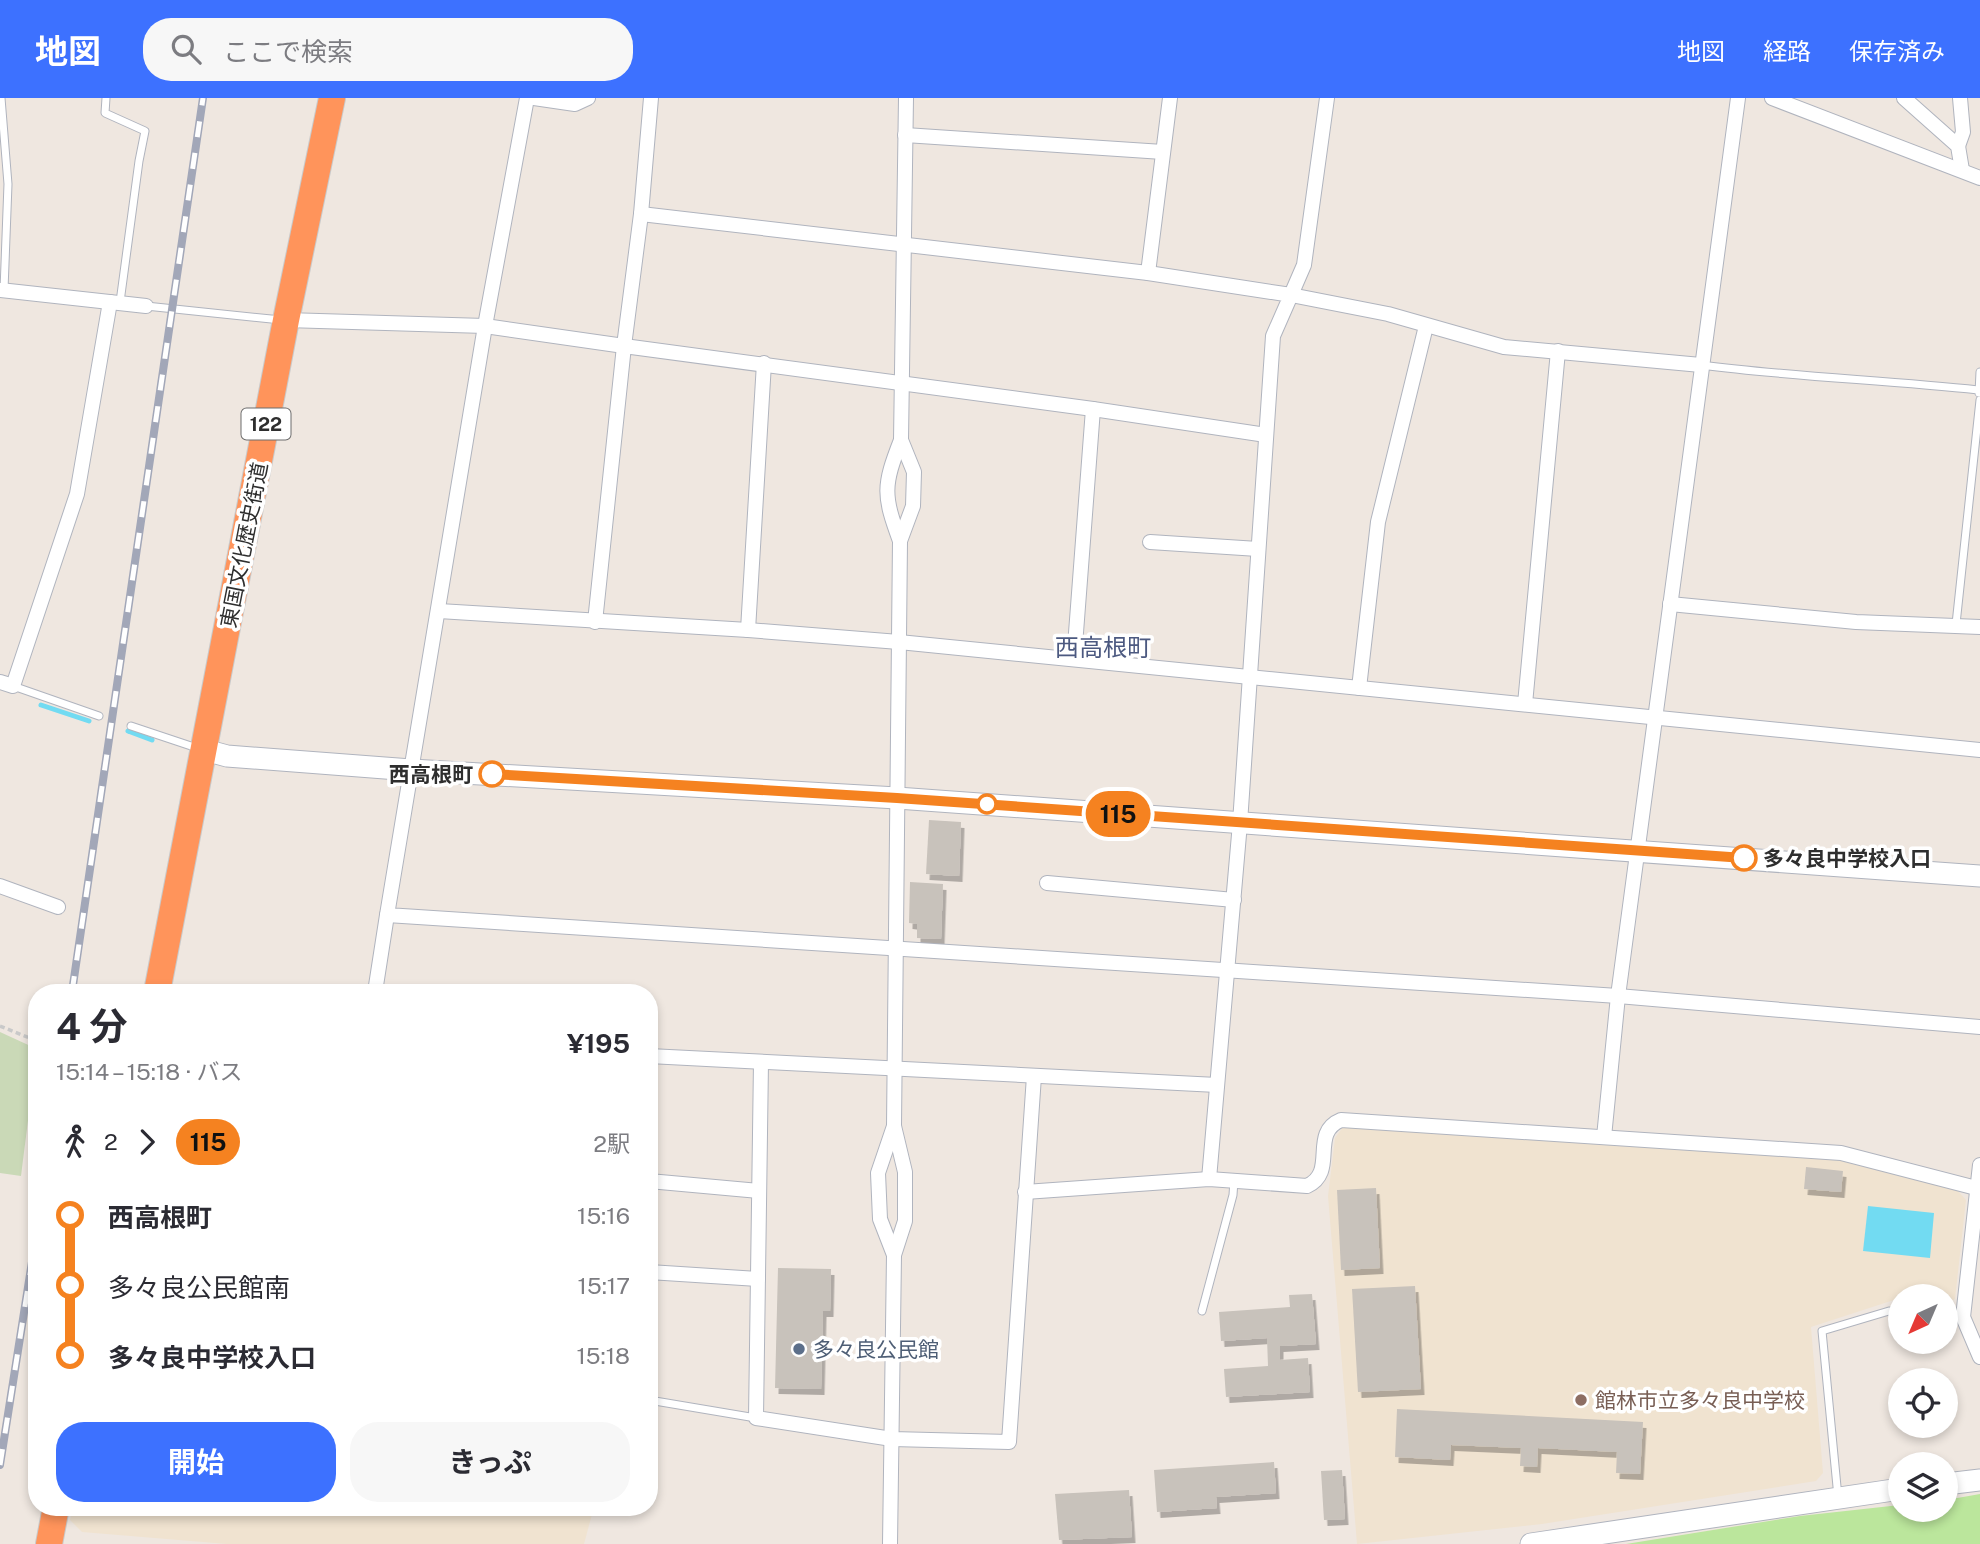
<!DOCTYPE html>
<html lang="ja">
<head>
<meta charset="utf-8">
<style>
	body { margin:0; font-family:"Public Sans","Noto Sans JP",sans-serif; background:#f7f7f7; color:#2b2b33; height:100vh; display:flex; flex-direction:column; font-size:26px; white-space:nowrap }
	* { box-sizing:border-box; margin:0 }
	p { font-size:23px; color:#7c7c81 }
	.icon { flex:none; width:38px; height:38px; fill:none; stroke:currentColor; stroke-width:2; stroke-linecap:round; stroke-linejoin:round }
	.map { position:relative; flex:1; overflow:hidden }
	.side { position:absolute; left:28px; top:886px; width:630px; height:532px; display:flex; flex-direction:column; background:#fff; border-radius:28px; box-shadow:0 4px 10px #0003 }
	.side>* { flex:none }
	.badge { padding:0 14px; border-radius:23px; font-size:24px; line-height:46px }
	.needle { width:46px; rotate:224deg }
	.buttons { position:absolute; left:1888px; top:1186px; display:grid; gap:14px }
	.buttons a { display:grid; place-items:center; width:70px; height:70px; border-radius:50%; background:#fff; box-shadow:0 4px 10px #0003; font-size:35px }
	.map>.badge { position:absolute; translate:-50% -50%; box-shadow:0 0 0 4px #fff }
	.legs { display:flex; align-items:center; gap:10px; height:77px; padding:0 28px; font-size:23px }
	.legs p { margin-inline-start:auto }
	.headline { display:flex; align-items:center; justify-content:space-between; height:119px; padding:0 28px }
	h1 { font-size:38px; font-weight:700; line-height:52px }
	.button { display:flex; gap:14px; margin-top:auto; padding:14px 28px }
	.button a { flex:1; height:80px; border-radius:28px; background:#3d71ff; color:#fff; font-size:28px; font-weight:700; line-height:80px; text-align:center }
	.button a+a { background:#f7f7f7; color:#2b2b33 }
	ul { padding:0 28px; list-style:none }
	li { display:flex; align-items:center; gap:24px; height:70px; font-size:26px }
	li i { display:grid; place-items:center; width:10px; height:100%; margin:0 9px; background:currentColor }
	li i::after { content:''; width:18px; height:18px; margin:-9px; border:5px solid; border-radius:50%; background:#fff }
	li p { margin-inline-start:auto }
	li:first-child i { background:linear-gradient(#0000 50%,currentColor 0) }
	li:last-child i { background:linear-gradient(currentColor 50%,#0000 0) }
	header { display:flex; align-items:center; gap:42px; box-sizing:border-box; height:98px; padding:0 35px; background:#3d71ff; color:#fff }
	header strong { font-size:33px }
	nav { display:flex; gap:38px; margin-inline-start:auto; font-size:24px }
	.search { width:490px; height:63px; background:#f7f7f7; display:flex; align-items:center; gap:18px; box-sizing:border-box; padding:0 24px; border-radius:28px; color:#7c7c81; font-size:26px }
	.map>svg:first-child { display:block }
	.education { fill:#f0e3d0 }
	.green { fill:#bbe69c }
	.cemetery { fill:#cad9b7 }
	.water { fill:#72dbf2 }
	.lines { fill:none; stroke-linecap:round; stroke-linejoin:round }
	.stream { stroke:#72dbf2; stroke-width:5 }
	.building { fill:#c8c2bb; filter:url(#shadow) }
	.lane-casing { stroke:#b0b4be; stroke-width:9 }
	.street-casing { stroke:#b0b4be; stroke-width:16 }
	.secondary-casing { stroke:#b0b4be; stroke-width:23 }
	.highway-casing { stroke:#c9c9c9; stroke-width:28 }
	.path { stroke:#c9c9c9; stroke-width:3.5; stroke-dasharray:5 3.5; stroke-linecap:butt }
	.lane { stroke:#fff; stroke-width:7 }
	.street { stroke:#fff; stroke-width:14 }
	.secondary { stroke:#fff; stroke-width:21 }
	.highway { stroke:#ff945b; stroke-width:26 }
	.rail-casing { stroke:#a2a7b8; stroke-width:8 }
	.rail { stroke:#fff; stroke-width:5; stroke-dasharray:16; stroke-linecap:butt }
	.line-1-casing { stroke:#fff; stroke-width:16 }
	.line-1 { stroke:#f58220; stroke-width:10 }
	.stop-1-dot { fill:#fff; stroke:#f58220; stroke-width:3.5 }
	.service-dot { fill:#5c6f8a; stroke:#fff; stroke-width:2.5 }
	.education-dot { fill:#8d6e63; stroke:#fff; stroke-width:2.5 }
	.labels { text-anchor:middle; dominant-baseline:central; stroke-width:7; stroke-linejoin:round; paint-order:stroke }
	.shield { fill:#fff; stroke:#6d6d6d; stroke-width:2 }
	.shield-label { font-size:19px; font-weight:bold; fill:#2e2e2e }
	.street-label { font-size:21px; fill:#2e2e2e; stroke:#fff }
	.stop-label { font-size:21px; font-weight:bold; fill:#2e2e2e; stroke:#fff; text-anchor:end }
	.service-label { font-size:21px; fill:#4e5e75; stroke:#fff; text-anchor:start }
	.education-label { font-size:21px; fill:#785e54; stroke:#fff; text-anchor:start }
	.quarter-label { font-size:24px; fill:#4c5980; stroke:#fff }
</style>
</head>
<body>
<header>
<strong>地図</strong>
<div class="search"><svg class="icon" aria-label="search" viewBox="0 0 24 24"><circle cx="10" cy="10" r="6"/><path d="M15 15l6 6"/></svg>ここで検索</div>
<nav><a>地図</a><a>経路</a><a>保存済み</a></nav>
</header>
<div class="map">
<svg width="1980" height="1446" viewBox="0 0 1980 1446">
	<defs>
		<filter id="shadow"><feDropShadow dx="3.5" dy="6" stdDeviation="0" flood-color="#0004"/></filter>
	</defs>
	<rect width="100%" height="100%" fill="#efe7e0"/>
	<!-- education -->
	<g class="education">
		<path d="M1343 1029 1840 1061 1958 1093 1966 1102 1955 1201 1947 1207 1946 1199H1900V1203L1894 1202 1811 1229 1823 1375 1816 1383 1542 1426 1357 1446 1328 1098 1335 1040Z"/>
		<path d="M73 1409H594L584 1446H227L82 1434 70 1422Z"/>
	</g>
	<!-- green -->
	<path class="green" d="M1980 1396V1446H1626L1800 1418 1900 1407V1412H1946V1402Z"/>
	<!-- cemetery -->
	<path class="cemetery" d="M0 934 37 951 21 1078 0 1075Z"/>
	<!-- water -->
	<path class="water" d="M1868 1108 1934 1115 1930 1160 1863 1153Z"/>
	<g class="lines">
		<!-- stream -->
		<g class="stream">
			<path d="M41 607 89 623"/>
			<path d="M128 633 152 642"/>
		</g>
	</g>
	<!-- building -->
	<g class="building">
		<path d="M929 722 961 724 959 778 926 776Z"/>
		<path d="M910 784 943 786 941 841 917 840V826L909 825Z"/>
		<path d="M1806 1069 1843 1073 1841 1094 1804 1091Z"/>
		<path d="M1376 1090 1380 1170 1341 1172 1337 1092Z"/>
		<path d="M778 1170 831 1171 830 1213H823L821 1291 775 1290Z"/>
		<path d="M1415 1188 1421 1291 1358 1294 1352 1191Z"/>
		<path d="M1312 1196 1316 1246 1280 1248V1262L1308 1260 1310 1294 1226 1299 1224 1271 1268 1268 1267 1240 1221 1243 1219 1214 1290 1209 1289 1197Z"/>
		<path d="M1397 1311 1643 1324 1640 1376 1616 1375 1617 1354 1538 1350 1537 1369 1520 1368 1521 1350 1451 1347 1450 1362 1395 1359Z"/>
		<path d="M1274 1364 1276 1395 1216 1399 1217 1410 1157 1414 1154 1372Z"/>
		<path d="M1342 1372 1345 1421 1324 1422 1321 1373Z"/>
		<path d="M1129 1392 1132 1439 1059 1442 1055 1396Z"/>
	</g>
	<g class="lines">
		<defs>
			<g id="lane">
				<path d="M1 0 8 86 4 192"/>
				<path d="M106 0 105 15 145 33 139 63 120 204"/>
				<path d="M146 208 281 222"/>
				<path d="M1701 267C1793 279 1886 282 1978 292"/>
				<path d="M1979 295 1980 274"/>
				<path d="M1956 526 1980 302"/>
				<path d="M13 588 99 618"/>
				<path d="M131 628 200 651"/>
				<path d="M1202 1213 1233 1097 1234 1082"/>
				<path d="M1946 1218 1963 1219"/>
				<path d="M649 1302 756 1320"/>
				<path d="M1838 1399 1822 1233 1889 1213 1900 1214"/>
			</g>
			<g id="street">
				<path d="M527 0 485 228 387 817 1618 898 1980 929"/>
				<path d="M534 0 575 6 588 0"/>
				<path d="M1327 0 1304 167 1291 197 1388 216 1504 249 1701 267"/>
				<path d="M1772 0 1980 80"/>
				<path d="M1904 0 1958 48 1962 72"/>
				<path d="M905 37 1163 54"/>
				<path d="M1958 48 1963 34 1960 0"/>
				<path d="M641 116 1148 175 1291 197 1273 238 1240 725 1209 1081"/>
				<path d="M1148 175 1170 0"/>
				<path d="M0 192 146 208"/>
				<path d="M286 222 485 228 624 248 641 116 651 0"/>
				<path d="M900 443C883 397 883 388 901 342"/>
				<path d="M1150 444 1258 451"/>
				<path d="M1670 506 1856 524 1980 529"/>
				<path d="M439 513 748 532 899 544 1980 652"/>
				<path d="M595 524 624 248 1093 311 1266 337"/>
				<path d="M748 532 764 265"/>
				<path d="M1074 561 1093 311"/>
				<path d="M0 584 13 588 77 396 110 204"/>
				<path d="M1359 590 1378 424 1426 228"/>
				<path d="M1525 606 1558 253"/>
				<path d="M1047 785 1234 802"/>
				<path d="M0 788 58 809"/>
				<path d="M375 894 387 817"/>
				<path d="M649 958 1217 987"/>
				<path d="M761 964 756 1320 892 1341 1009 1344 1034 978"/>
				<path d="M1604 1039 1618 898 1738 0"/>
				<path d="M1980 1067 1963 1219 1980 1259"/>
				<path d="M649 1083 759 1093"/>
				<path d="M1025 1094 1209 1081 1307 1088C1338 1074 1309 1035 1341 1022L1841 1055 1980 1091"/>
				<path d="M894 1157 880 1121 878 1075 894 1028"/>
				<path d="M649 1174 758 1181"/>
				<path d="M890 1446 894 1157 905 1123V1074L894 1028 900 443 913 408 914 374 901 342 906 0"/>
			</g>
			<g id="secondary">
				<path d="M205 652 227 658 411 672 897 700 1980 778"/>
				<path d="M1946 1386 1980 1382"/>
				<path d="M1531 1446 1900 1391"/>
			</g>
			<g id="highway">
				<path d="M157 894 286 222 332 0"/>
				<path d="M49 1446 56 1409"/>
			</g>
		</defs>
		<!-- lane casing -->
		<use href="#lane" class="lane-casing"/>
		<!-- street casing -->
		<use href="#street" class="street-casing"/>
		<!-- secondary casing -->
		<use href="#secondary" class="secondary-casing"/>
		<!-- highway casing -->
		<use href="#highway" class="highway-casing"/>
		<!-- path -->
		<path class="path" d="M0 928 37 943"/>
		<!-- lane -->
		<use href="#lane" class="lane"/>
		<!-- street -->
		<use href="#street" class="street"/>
		<!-- secondary -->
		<use href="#secondary" class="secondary"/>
		<!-- highway -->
		<use href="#highway" class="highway"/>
		<defs>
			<g id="rail">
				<path d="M72 894 203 0"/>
				<path d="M0 1367 37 1132"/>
			</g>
		</defs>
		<!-- rail casing -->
		<use href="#rail" class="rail-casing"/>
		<!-- rail -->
		<use href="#rail" class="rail"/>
	</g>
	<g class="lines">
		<defs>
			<path id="line-1" d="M492 676 897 700 1744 760"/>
		</defs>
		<!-- line-1 casing -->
		<use href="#line-1" class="line-1-casing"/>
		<!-- line-1 -->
		<use href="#line-1" class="line-1"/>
	</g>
	<!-- markers -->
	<g class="stop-1-dot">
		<circle cx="492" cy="676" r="12"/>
		<circle cx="987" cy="706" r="9"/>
		<circle cx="1744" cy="760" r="12"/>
	</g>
	<circle class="service-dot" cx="799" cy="1251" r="7"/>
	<circle class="education-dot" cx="1581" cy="1302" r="7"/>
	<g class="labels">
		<!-- shield labels -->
		<rect class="shield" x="241.5" y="310.5" width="49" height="31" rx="5"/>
		<g class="shield-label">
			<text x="266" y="326">122</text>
		</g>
		<!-- street labels -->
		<g class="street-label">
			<text transform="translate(244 447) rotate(-79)">東国文化歴史街道</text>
		</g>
		<!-- stop labels -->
		<g class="stop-label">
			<text x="473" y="676">西高根町</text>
			<text x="1763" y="760" text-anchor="start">多々良中学校入口</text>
		</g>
		<!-- service labels -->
		<g class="service-label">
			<text x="813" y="1251">多々良公民館</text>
		</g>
		<!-- education labels -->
		<g class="education-label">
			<text x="1595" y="1302">館林市立多々良中学校</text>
		</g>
		<!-- quarter labels -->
		<g class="quarter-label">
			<text x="1103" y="549">西高根町</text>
		</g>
	</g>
</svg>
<div class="buttons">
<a><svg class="needle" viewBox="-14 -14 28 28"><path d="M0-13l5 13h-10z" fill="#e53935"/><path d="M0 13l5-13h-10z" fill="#7c7c81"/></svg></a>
<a><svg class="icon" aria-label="locate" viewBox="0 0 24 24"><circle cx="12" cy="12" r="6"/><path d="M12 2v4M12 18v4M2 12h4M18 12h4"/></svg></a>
<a><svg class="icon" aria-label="layers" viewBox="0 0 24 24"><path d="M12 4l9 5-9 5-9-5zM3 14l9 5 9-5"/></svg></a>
</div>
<b class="badge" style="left:1118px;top:716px;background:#f58220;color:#111">115</b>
<section class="side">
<div class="headline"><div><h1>4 分</h1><p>15:14 – 15:18 · バス</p></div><b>¥195</b></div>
<div class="legs"><svg class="icon" aria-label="walk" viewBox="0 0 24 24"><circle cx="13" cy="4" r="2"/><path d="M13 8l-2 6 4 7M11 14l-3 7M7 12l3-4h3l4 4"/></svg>2<svg class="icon" aria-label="forward" viewBox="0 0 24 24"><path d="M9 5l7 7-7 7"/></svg><b class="badge" style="background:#f58220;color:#111">115</b><p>2駅</p></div>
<ul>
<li><i style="color:#f58220"></i><b>西高根町</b><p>15:16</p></li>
<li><i style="color:#f58220"></i><span>多々良公民館南</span><p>15:17</p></li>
<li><i style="color:#f58220"></i><b>多々良中学校入口</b><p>15:18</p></li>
</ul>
<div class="button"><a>開始</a><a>きっぷ</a></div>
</section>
</div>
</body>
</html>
